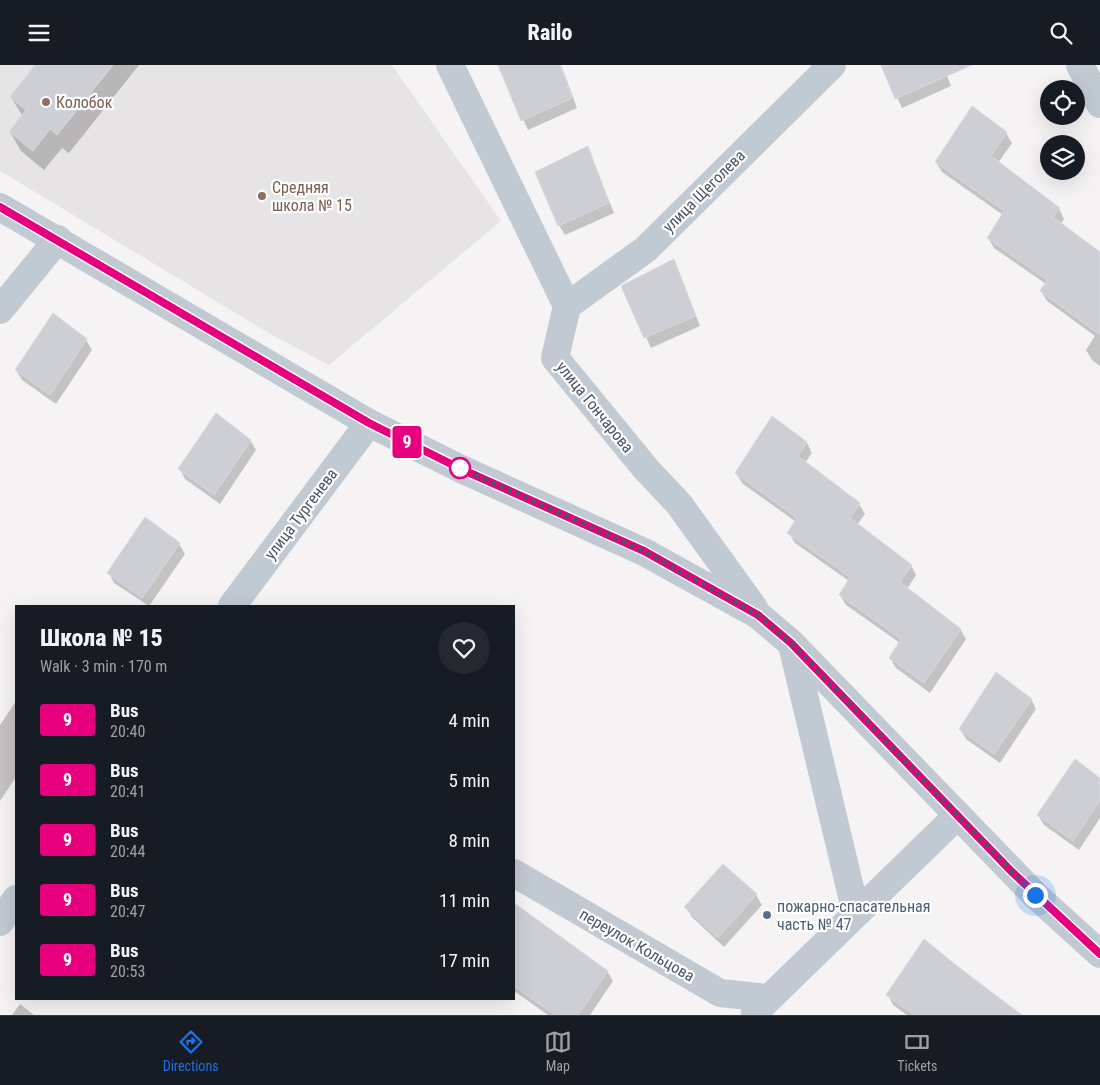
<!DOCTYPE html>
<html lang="en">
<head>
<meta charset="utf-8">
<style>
	body { margin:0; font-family:"Roboto Condensed",sans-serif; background:#242831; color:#f1f3f6; height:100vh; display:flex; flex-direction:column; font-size:19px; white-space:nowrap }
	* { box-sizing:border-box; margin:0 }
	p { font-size:16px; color:#9ea1a6 }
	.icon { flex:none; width:28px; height:28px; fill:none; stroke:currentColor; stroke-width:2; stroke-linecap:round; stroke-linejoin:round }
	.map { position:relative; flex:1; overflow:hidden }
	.side { position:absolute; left:15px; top:540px; width:500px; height:395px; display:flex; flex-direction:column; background:#171b24; border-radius:0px; box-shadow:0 5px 20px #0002 }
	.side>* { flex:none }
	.badge { padding:0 10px; border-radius:4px; font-size:18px; line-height:32px }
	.buttons { position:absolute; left:1040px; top:15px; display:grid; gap:10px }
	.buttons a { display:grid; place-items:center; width:45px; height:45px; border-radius:50%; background:#171b24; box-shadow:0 5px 20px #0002; font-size:25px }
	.you { position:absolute; width:25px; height:25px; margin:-12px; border:4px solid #fff; border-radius:50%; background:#1a73e8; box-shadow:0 0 0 8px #1a73e833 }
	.map>.badge { position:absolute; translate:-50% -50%; box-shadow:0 0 0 2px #fff }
	.round { display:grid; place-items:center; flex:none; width:52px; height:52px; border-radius:26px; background:#242831 }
	.head { display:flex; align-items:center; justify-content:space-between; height:85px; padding:0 25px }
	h1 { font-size:24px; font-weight:800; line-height:38px }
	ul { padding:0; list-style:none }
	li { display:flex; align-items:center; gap:15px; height:60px; padding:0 25px }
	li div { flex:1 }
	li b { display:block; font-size:19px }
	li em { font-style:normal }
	li .badge { min-width:55px; font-weight:700; text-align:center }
	header { display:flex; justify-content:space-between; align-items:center; height:65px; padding:0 25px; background:#171b24; font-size:22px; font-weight:800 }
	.dock { display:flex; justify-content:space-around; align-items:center; height:70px; border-top:1px solid #363941; background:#171b24; font-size:14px; color:#9ea1a6 }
	.dock a { display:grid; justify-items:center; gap:2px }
	.dock .current { color:#1a73e8 }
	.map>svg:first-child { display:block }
	.education { fill:#e6e4e5 }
	.shadow { fill:#0003 }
	.building { fill:#cdcfd5; stroke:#d7d9de }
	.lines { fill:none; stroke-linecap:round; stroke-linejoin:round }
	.minor { stroke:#c1cad2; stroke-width:28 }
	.line-casing { stroke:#fff; stroke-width:11 }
	.line { stroke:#e6007e; stroke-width:8 }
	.walk { stroke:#4a5661; stroke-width:5; stroke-dasharray:0 9 }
	.education-dot { fill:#8d6e63; stroke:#fff; stroke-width:2 }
	.stop-dot { fill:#fff; stroke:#e6007e; stroke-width:2.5 }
	.service-dot { fill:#5c6f8a; stroke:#fff; stroke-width:2 }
	.labels { text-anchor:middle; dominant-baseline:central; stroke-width:4.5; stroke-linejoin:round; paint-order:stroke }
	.education-label { font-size:16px; fill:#785e54; stroke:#fff; text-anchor:start }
	.street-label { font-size:16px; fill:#4a5661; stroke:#fff }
	.service-label { font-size:16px; fill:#4e5e75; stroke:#fff; text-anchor:start }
</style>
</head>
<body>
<header><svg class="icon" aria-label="menu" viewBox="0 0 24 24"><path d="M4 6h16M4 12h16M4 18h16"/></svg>Railo<svg class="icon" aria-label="search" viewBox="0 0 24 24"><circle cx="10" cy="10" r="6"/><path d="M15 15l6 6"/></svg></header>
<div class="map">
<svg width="1100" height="950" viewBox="0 0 1100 950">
	<rect width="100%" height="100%" fill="#f5f3f3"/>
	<!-- education -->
	<path class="education" d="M0 0H392L501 156 329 300 274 271 0 106Z"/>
	<!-- shadow -->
	<g class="shadow">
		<path d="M37 0H139L69 88 62 83 44 105 21 86 10 67 23 52 11 32Z"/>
		<path d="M499 0H561L577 43 528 65Z"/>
		<path d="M882 0H943L951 21 902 43Z"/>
		<path d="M1006 68 1012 78 998 98 1059 144 1064 154 1061 159 1100 189V301L1092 295 1086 285 1095 271 1047 236 1041 226 1046 219 994 183 988 173 1003 150 942 107 936 97Z"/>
		<path d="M588 83 614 148 565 170 559 160Z"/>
		<path d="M674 196 700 261 651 283 623 222Z"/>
		<path d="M53 250 86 275 92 285 56 339 22 315 16 305Z"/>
		<path d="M773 353 807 378 812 388 805 398 859 439 865 449 857 460 911 500 916 510 907 524 960 564 966 574 930 628 896 603 890 593 900 578 846 540 840 530 849 516 795 478 789 468 796 457 742 418 736 408Z"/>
		<path d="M250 375 256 385 220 439 185 414 180 404Z"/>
		<path d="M179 479 185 489 149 541 114 518 109 508Z"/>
		<path d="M1031 634 1036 644 1000 698 966 674 960 664Z"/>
		<path d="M16 636V712L0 736V660Z"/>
		<path d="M1100 715V753L1079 785 1044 760 1038 750Z"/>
		<path d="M756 830 762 840 724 882 692 852 686 842Z"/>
		<path d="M514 845 607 906 613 916 590 950H548L514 926Z"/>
		<path d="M888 930 1021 950H907L893 940Z"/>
		<path d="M20 939 34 950H12Z"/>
	</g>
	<!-- building -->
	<g class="building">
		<path d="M35 0H113L57 70 50 64 33 86 9 67 26 45 10 32Z"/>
		<path d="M498 0H560L572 33 521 56Z"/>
		<path d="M881 0H972L895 34Z"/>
		<path d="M972 41 1007 67 991 91 1060 143 1053 152 1100 187V270L1040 226 1047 215 987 173 1004 146 935 97Z"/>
		<path d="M588 81 609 138 558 161 535 107Z"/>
		<path d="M674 194 696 251 644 273 621 221Z"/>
		<path d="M53 248 87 274 50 330 15 305Z"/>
		<path d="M216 348 251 375 214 430 178 404Z"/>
		<path d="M772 351 807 377 798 391 860 438 850 453 912 500 900 517 961 564 924 618 889 593 901 574 839 530 850 512 787 468 797 453 735 408Z"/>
		<path d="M145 452 180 478 142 533 107 508Z"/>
		<path d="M996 607 1032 634 994 689 959 664Z"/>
		<path d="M1075 694 1100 713V735L1073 776 1037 750Z"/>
		<path d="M723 799 757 829 718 873 684 842Z"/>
		<path d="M514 838 608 906 578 950H555L514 921Z"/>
		<path d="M924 874 957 901 1022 950H914L886 930Z"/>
	</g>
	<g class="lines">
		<!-- minor -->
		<g class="minor">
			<path d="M450 0 567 241 555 293 646 404 679 439 754 543"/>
			<path d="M1080 0 1100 39"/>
			<path d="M0 142 369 358 461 404 644 487 758 550 791 578 1035 830 1100 889"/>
			<path d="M567 241 646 184 832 0"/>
			<path d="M0 245 58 174"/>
			<path d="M232 541 369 358"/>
			<path d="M792 580 856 848"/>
			<path d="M514 808 720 928 767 933"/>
			<path d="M0 857 16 834"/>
			<path d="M755 947 957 751"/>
		</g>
	</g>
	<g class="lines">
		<defs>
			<path id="line" d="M0 142 369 358 461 404 644 486 758 550 791 578 1011 806 1100 889"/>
		</defs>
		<!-- line casing -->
		<use href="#line" class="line-casing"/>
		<!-- line -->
		<use href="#line" class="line"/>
		<!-- walk -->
		<path class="walk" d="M460 403 644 486 758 550 791 578 1035 830"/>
	</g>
	<!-- markers -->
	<g class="education-dot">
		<circle cx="46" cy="37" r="5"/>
		<circle cx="262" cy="131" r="5"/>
	</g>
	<circle class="stop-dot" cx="460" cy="403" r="10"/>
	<circle class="service-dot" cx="767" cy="850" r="5"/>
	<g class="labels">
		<!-- education labels -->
		<g class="education-label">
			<text x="56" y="37">Колобок</text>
			<text x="272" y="122">Средняя<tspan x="272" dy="18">школа № 15</tspan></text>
		</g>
		<!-- street labels -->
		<g class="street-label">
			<text transform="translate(704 126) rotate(-45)">улица Щеголева</text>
			<text transform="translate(595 342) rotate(51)">улица Гончарова</text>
			<text transform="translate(301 449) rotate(-53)">улица Тургенева</text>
			<text transform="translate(637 880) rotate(30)">переулок Кольцова</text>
		</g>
		<!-- service labels -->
		<g class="service-label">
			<text x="777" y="841">пожарно-спасательная<tspan x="777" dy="18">часть № 47</tspan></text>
		</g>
	</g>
</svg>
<div class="buttons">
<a><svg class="icon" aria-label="locate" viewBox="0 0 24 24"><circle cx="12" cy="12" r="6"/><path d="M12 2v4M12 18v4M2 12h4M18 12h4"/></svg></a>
<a><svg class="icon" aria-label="layers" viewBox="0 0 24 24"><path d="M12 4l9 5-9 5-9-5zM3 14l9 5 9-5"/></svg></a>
</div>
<div class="you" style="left:1035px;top:830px"></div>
<b class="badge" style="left:407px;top:377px;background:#e6007e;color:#fff">9</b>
<section class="side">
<div class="head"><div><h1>Школа № 15</h1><p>Walk · 3 min · 170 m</p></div><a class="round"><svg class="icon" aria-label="heart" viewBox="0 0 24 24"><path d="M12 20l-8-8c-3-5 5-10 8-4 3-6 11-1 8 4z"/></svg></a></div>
<ul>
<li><span class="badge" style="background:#e6007e;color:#fff">9</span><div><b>Bus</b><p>20:40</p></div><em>4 min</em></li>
<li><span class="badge" style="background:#e6007e;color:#fff">9</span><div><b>Bus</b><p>20:41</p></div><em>5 min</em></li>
<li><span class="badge" style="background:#e6007e;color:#fff">9</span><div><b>Bus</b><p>20:44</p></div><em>8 min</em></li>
<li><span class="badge" style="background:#e6007e;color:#fff">9</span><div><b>Bus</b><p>20:47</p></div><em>11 min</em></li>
<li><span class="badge" style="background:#e6007e;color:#fff">9</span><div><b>Bus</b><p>20:53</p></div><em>17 min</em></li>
</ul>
</section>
</div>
<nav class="dock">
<a class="current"><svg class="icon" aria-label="directions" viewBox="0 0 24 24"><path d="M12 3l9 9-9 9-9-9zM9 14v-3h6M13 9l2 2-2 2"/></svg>Directions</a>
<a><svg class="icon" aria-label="map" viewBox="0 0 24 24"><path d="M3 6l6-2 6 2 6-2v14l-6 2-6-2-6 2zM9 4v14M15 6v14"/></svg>Map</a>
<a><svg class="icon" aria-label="tickets" viewBox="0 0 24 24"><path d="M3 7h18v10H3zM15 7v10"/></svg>Tickets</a>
</nav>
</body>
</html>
